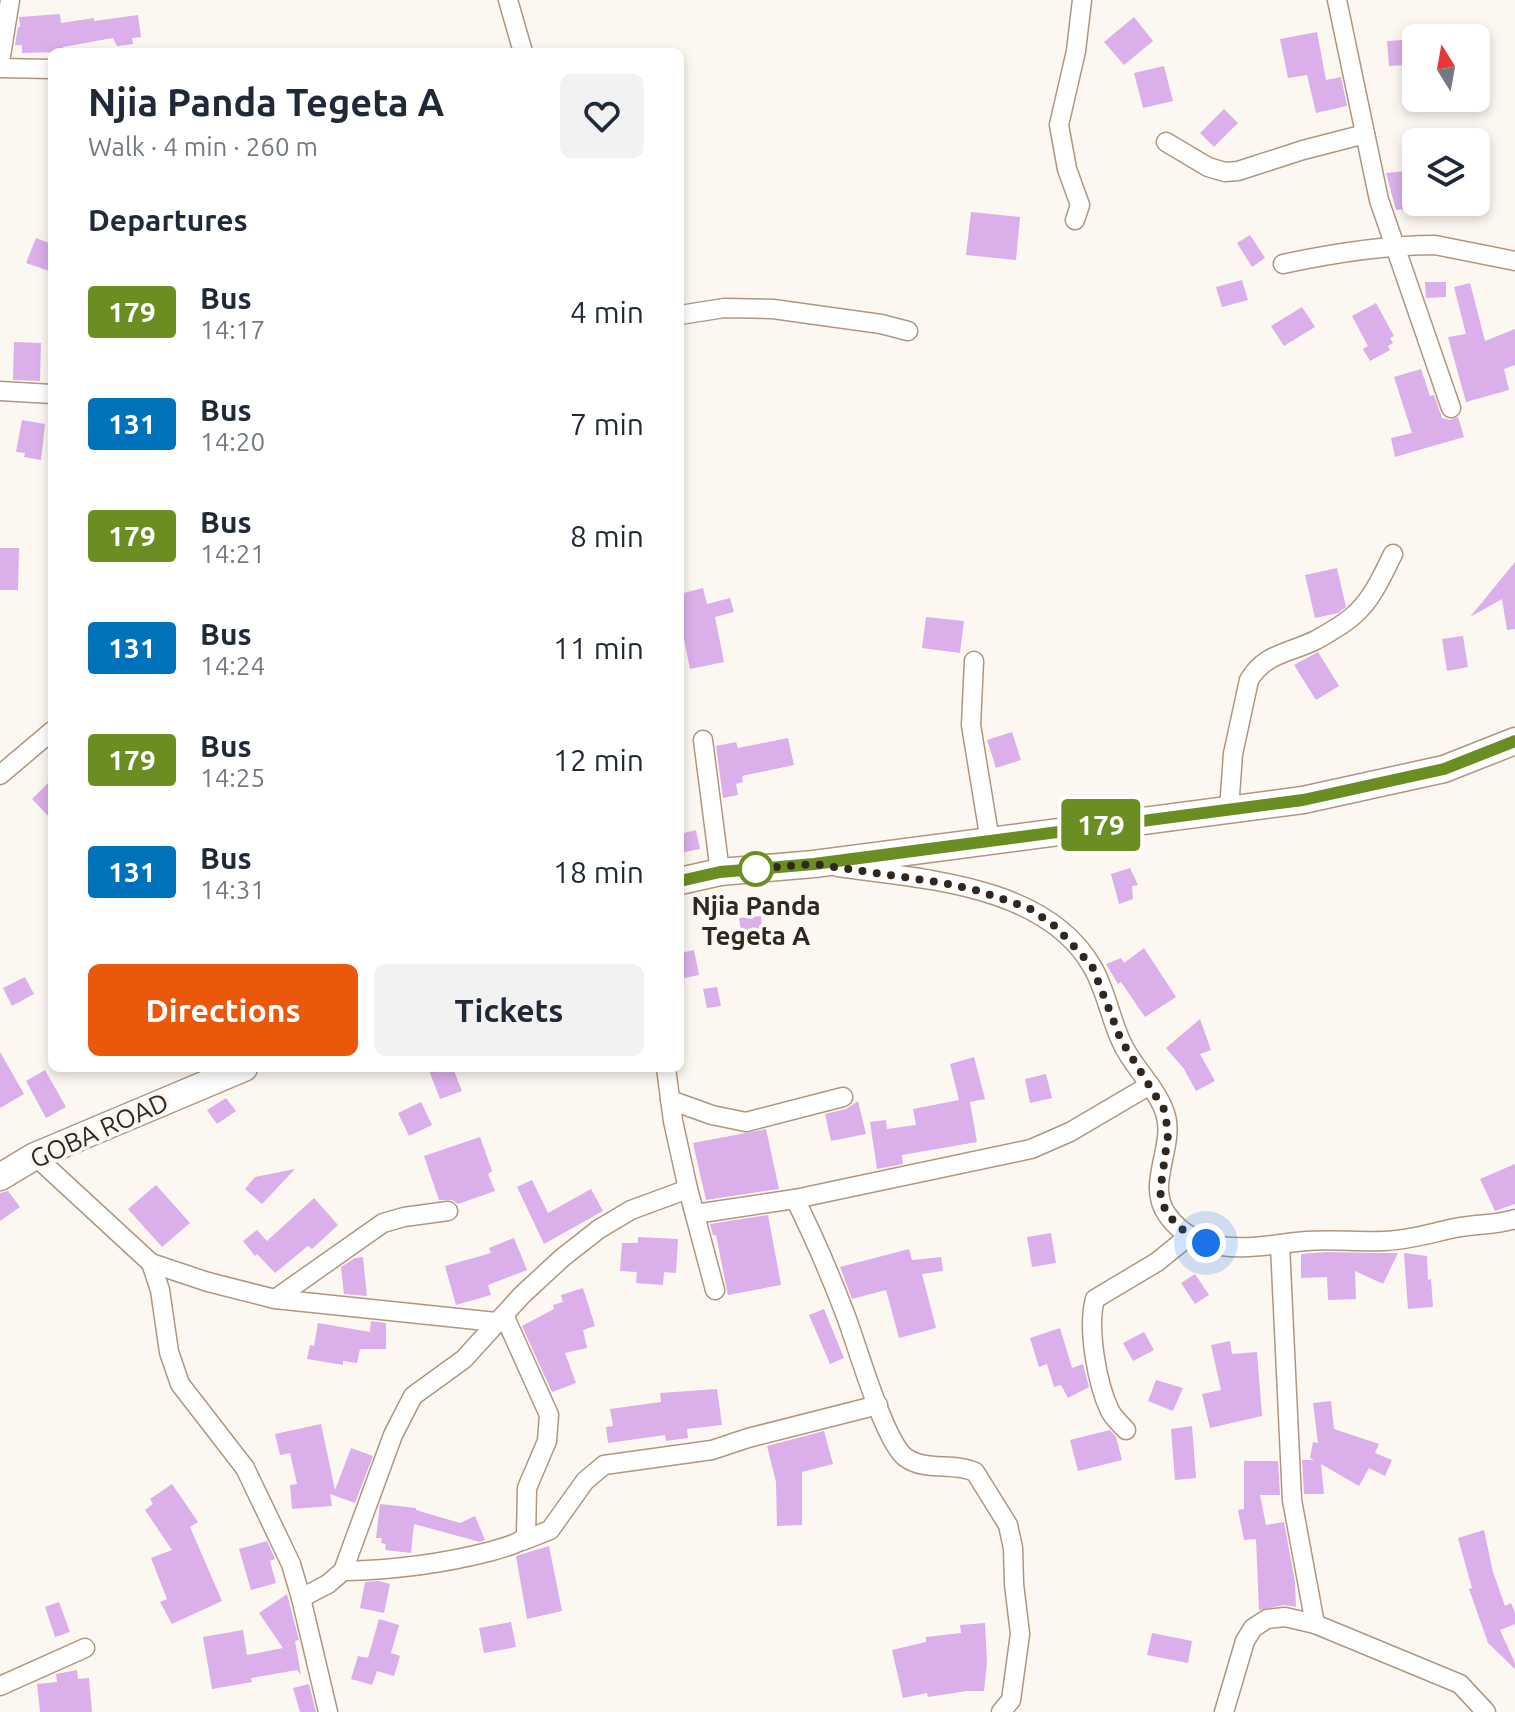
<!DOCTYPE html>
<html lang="en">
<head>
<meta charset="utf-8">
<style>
	body { margin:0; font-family:Ubuntu,sans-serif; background:#f2f2f3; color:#1f2937; height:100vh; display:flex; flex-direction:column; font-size:30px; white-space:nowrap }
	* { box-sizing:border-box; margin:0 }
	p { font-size:26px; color:#747a83 }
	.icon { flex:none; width:44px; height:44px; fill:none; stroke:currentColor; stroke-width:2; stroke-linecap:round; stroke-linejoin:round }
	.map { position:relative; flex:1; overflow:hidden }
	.sheet { position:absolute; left:48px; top:48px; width:636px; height:1024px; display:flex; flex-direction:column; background:#fff; border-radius:12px; box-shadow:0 4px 12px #0003 }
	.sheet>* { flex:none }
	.badge { padding:0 16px; border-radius:6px; font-size:28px; line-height:52px }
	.needle { width:52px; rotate:349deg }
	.fabs { position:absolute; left:1402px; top:24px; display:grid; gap:16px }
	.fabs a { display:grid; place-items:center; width:88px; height:88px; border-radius:12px; background:#fff; box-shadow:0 4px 12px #0003; font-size:40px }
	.you { position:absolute; width:40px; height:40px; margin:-20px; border:6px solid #fff; border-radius:50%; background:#1a73e8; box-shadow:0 0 0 12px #1a73e833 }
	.map>.badge { position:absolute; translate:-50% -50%; box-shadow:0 0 0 4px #fff }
	h2 { padding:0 40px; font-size:30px; line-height:72px }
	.round { display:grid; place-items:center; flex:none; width:84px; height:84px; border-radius:12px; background:#f2f2f3 }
	.head { display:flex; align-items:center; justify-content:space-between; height:136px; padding:0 40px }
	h1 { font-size:38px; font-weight:700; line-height:60px }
	.primary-button { display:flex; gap:16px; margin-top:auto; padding:16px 40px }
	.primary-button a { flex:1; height:92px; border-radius:12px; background:#ea580c; color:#fff; font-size:32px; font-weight:700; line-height:92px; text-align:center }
	.primary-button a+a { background:#f2f2f3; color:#1f2937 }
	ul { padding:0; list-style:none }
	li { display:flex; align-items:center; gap:24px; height:112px; padding:0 40px }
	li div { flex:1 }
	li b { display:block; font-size:30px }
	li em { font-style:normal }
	li .badge { min-width:88px; font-weight:700; text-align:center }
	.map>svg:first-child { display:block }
	.building { fill:#dbafe9 }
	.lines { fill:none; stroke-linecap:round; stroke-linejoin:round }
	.minor-casing { stroke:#b1967f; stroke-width:21 }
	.secondary-casing { stroke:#b1967f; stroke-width:29 }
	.minor { stroke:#fff; stroke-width:18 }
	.secondary { stroke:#fff; stroke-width:26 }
	.line-casing { stroke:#fff; stroke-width:18 }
	.line { stroke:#6b8e23; stroke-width:12 }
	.walk { stroke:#32271e; stroke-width:8; stroke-dasharray:0 14.4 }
	.stop-dot { fill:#fff; stroke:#6b8e23; stroke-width:4 }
	.labels { text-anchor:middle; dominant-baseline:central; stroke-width:7; stroke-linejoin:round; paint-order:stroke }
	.stop-label { font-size:26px; font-weight:bold; fill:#32271e; stroke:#fdf7f2 }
	.street-label { font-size:26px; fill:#32271e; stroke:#fdf7f2 }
</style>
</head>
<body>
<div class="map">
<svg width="1515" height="1712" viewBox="0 0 1515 1712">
	<rect width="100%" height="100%" fill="#fdf7f2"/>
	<!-- building -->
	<g class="building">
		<path d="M60 14 61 23 94 18V21L138 15 141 37 132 38 133 44 117 46 113 38 63 47 64 52 22 53V45H15L18 27H20L19 17Z"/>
		<path d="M1134 17 1153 41 1124 65 1104 42Z"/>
		<path d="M1317 32 1326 80 1341 77 1347 106 1316 113 1307 75 1288 78 1280 39Z"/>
		<path d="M1405 40 1407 65 1389 66 1387 41Z"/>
		<path d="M1164 66 1173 101 1143 108 1134 73Z"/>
		<path d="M1224 109 1238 123 1214 147 1200 133Z"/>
		<path d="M1416 170V208L1396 210 1386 173Z"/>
		<path d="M971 212 1020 217 1016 260 966 255Z"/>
		<path d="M1250 235 1265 258 1252 267 1237 243Z"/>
		<path d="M36 238 52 244V272L26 263Z"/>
		<path d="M1242 280 1248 300 1222 307 1216 287Z"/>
		<path d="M1425 282H1446V297L1426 298Z"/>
		<path d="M1470 283 1485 341 1515 329V365L1504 369 1509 390 1466 402 1448 337 1466 334 1454 287Z"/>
		<path d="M1376 303 1394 336 1390 338 1393 343 1388 346 1390 350 1370 361 1363 349 1368 346 1352 316Z"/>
		<path d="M1302 307 1315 327 1284 346 1271 326Z"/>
		<path d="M14 342 41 343 40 381 13 380Z"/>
		<path d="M1421 369 1430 396 1434 395 1442 418 1450 420 1458 417 1464 437 1395 457 1391 438 1412 433 1394 377Z"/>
		<path d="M22 420 45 424 41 460 24 457 25 453 16 452Z"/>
		<path d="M0 548H19L18 590H0Z"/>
		<path d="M1515 562V629L1507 630 1502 599 1470 617Z"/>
		<path d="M1337 568 1346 607 1338 613 1315 618 1305 575Z"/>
		<path d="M703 588 707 604 730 598 734 612 715 617 724 662 690 669 680 619V594Z"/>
		<path d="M926 617 964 621 960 653 922 648Z"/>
		<path d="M1463 636 1468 667 1447 671 1442 639Z"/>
		<path d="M1318 652 1339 686 1316 700 1294 665Z"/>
		<path d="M1012 732 1021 760 996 768 987 740Z"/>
		<path d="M788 738 794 765 742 776 743 782 736 784 738 795 723 798 716 746 736 742 738 748Z"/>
		<path d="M52 779V820L32 799Z"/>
		<path d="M696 830 700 849 680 853V834Z"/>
		<path d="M1130 868 1138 885 1132 886 1133 899 1119 904 1111 874Z"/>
		<path d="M761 916 762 930 741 932 739 918Z"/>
		<path d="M1144 948 1176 997 1145 1017 1121 982 1118 984 1106 964 1121 958 1124 963Z"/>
		<path d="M694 950 699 975 680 979V953Z"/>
		<path d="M25 977 34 994 12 1006 3 988Z"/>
		<path d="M717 987 721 1006 707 1008 703 989Z"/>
		<path d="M1200 1019 1211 1050 1200 1054 1215 1081 1196 1091 1184 1069 1166 1048Z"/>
		<path d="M0 1052 24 1094 0 1108Z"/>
		<path d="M974 1057 985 1099 970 1102 977 1142 902 1155 903 1164 877 1169 870 1122 886 1120 887 1129 916 1125 913 1109 959 1100 950 1064Z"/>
		<path d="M428 1068H453L462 1091 440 1099Z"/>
		<path d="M45 1070 66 1107 46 1118 26 1081Z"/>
		<path d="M1046 1074 1052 1098 1030 1103 1025 1079Z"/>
		<path d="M226 1098 236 1111 217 1124 207 1110Z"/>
		<path d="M858 1101 866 1134 831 1141 825 1114 846 1109Z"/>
		<path d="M421 1102 432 1125 409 1136 398 1113Z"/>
		<path d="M766 1129 779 1189 706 1200 693 1143Z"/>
		<path d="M480 1137 492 1171 488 1174 495 1191 458 1204 452 1200H439L424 1156Z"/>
		<path d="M1515 1164V1204L1495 1211 1480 1179Z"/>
		<path d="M295 1169 262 1204 245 1189 255 1177Z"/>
		<path d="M532 1180 548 1213 591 1189 603 1211 544 1244 517 1187Z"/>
		<path d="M156 1185 190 1223 162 1247 128 1209Z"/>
		<path d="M8 1191 20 1207 0 1221V1193Z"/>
		<path d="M314 1198 338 1225 312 1249 308 1246 275 1273 257 1254 255 1256 243 1241 257 1230 267 1241Z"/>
		<path d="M768 1215 781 1285 728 1295 716 1235H713L710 1224Z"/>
		<path d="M1051 1233 1056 1263 1032 1267 1027 1237Z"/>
		<path d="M638 1237 678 1239 676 1273 664 1272 663 1285 636 1283 637 1272 620 1271 622 1243H638Z"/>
		<path d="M514 1238 527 1270 488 1285 491 1295 456 1305 445 1266 491 1253 489 1248Z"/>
		<path d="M909 1249 912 1260 941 1257 943 1271 922 1274 936 1328 899 1338 886 1290 852 1299 840 1267Z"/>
		<path d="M1326 1252 1374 1253H1398L1383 1284 1355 1271 1356 1299 1328 1300 1327 1277 1301 1278V1254Z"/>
		<path d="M1404 1253 1427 1256 1428 1280 1431 1279 1433 1307 1408 1309Z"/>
		<path d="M363 1257 367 1296 344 1294 341 1267 355 1258Z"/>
		<path d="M1195 1274 1209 1295 1195 1304 1181 1283Z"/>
		<path d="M583 1288 595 1326 583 1330 587 1348 565 1353 576 1383 552 1392 522 1326 554 1309 553 1305 563 1302 561 1295Z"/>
		<path d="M824 1309 844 1358 830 1364 809 1315Z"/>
		<path d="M371 1321 386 1323V1349H360L357 1363 343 1361V1365L307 1359 310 1345 314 1346 318 1323 370 1332Z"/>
		<path d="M1060 1328 1072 1368 1083 1364 1089 1387 1068 1398 1061 1385 1054 1387 1047 1364 1039 1367 1030 1338Z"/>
		<path d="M1144 1332 1154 1350 1133 1361 1123 1343Z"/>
		<path d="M1230 1341 1232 1354 1257 1352 1262 1416 1210 1428 1202 1394 1221 1390 1211 1345Z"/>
		<path d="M1156 1380 1183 1388 1173 1411 1148 1401Z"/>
		<path d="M717 1389 722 1425 687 1429 688 1438 666 1441 665 1435 608 1443 606 1427 613 1426 610 1409 661 1402 660 1393Z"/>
		<path d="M1331 1401 1334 1429 1379 1444 1375 1453 1392 1460 1385 1476 1369 1468 1359 1486 1321 1464 1324 1494H1304L1302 1460H1314L1310 1458 1313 1442 1318 1443 1313 1403Z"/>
		<path d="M321 1424 335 1490 351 1448 373 1456 355 1503 330 1494 332 1506 292 1509 290 1485 297 1484 290 1453 280 1455 275 1434Z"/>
		<path d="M1192 1426 1196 1478 1175 1480 1171 1429Z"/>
		<path d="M1110 1430 1116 1437 1122 1460 1078 1471 1070 1440Z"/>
		<path d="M824 1431 833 1464 802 1472V1525L777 1526 776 1482 767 1446Z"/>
		<path d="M1244 1461H1278L1280 1495H1260L1266 1525 1284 1522 1295 1582 1296 1607 1284 1605 1259 1610 1256 1539 1244 1540 1238 1510 1244 1509Z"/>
		<path d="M172 1484 198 1522 190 1527 222 1601 172 1624 160 1602 167 1599 151 1558 172 1550 145 1510 153 1504 150 1499Z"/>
		<path d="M380 1504 416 1508V1510L460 1523 475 1516 485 1540 480 1542 414 1524 411 1553 385 1550 386 1544 381 1543 382 1538H376Z"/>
		<path d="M1484 1530 1493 1572 1505 1606 1511 1603 1515 1613V1624L1500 1630 1515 1663V1669L1488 1643 1469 1589 1472 1588 1458 1538Z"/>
		<path d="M267 1541 275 1559 270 1561 276 1583 251 1590 239 1549Z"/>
		<path d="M549 1546 562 1611 527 1619 516 1556Z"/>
		<path d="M379 1581 390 1584 384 1613 360 1608 365 1582Z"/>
		<path d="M287 1594 299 1640 295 1641 301 1675 297 1670 251 1678 252 1682 212 1689 203 1637 243 1630 247 1655 283 1648 259 1613Z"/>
		<path d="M59 1602 70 1632 55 1637 45 1607Z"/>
		<path d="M379 1619 399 1625 391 1653 400 1656 394 1676 377 1671 372 1685 351 1679 358 1656 368 1658Z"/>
		<path d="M511 1622 516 1647 484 1653 479 1628Z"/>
		<path d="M985 1623 987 1662 984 1691H967L928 1697 927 1693 903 1698 892 1650 926 1642V1637L961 1633 960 1625Z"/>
		<path d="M1152 1633 1192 1641 1188 1663 1147 1655Z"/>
		<path d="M77 1670 78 1679 89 1678 92 1712H40L37 1684 57 1682 56 1674Z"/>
		<path d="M309 1684 316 1712H300L293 1688Z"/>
	</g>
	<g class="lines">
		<defs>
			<g id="minor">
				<path d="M508 0 523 52"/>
				<path d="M1337 0 1379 200 1451 408"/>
				<path d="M0 62 10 0"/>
				<path d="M0 68 52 69"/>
				<path d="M1166 142 1208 167 1225 172 1238 171 1303 150 1365 134"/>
				<path d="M1075 220 1080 205 1067 169 1059 125 1076 51 1082 0"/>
				<path d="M1283 264C1334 253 1384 245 1435 245L1515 261"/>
				<path d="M680 315 724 308 773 309 881 324 908 331"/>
				<path d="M0 391 52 394"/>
				<path d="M974 661 971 725 990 841"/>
				<path d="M703 740 720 872"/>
				<path d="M0 775 52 731"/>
				<path d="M1229 809 1233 754 1249 680C1265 653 1290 653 1316 640 1328 633 1343 625 1353 616 1372 600 1382 576 1393 554"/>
				<path d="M838 867C921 879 1046 884 1093 968 1106 991 1110 1017 1121 1041 1132 1067 1156 1086 1165 1113 1176 1145 1146 1183 1166 1213 1175 1227 1189 1237 1204 1242 1237 1253 1272 1244 1306 1241 1332 1239 1358 1242 1384 1241 1410 1240 1431 1233 1455 1228 1475 1224 1496 1225 1515 1219"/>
				<path d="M666 1068 673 1121 688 1189 715 1290"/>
				<path d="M670 1100 712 1115 746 1122 843 1097"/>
				<path d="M35 1156 151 1263 208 1282 275 1299 496 1322"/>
				<path d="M795 1199C813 1235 829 1272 844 1311 856 1341 883 1439 905 1457 924 1472 954 1462 975 1472L1008 1525 1013 1548 1014 1584 1020 1634 1011 1700 1001 1712"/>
				<path d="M695 1214 795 1199 1031 1149 1070 1132 1150 1085"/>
				<path d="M1280 1245 1292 1500 1315 1624"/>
				<path d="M151 1263 160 1290 169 1352 180 1384 245 1468 291 1564 301 1598 328 1712"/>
				<path d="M275 1299 383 1223 404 1217 448 1211"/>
				<path d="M1126 1430C1120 1424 1114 1418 1110 1411 1097 1384 1087 1328 1095 1299L1157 1262 1189 1236"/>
				<path d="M522 1541 550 1530 585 1481 604 1465 712 1450 748 1438 878 1405"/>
				<path d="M343 1571C395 1570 442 1564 492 1551 504 1547 518 1545 526 1536L527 1488 547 1441 549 1415 504 1315"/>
				<path d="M301 1598 328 1584 343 1571 393 1435 413 1396 464 1359 522 1295 562 1258 599 1229 631 1210 688 1189"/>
				<path d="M0 1686 85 1648"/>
				<path d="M1224 1712 1245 1641 1253 1628 1267 1619 1285 1617 1315 1624 1460 1684 1486 1712"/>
			</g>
			<g id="secondary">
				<path d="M680 881 720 872 814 864 1303 800 1444 769 1515 741"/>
				<path d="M0 1177 35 1156 244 1068"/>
			</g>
		</defs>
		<!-- minor casing -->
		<use href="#minor" class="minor-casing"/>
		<!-- secondary casing -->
		<use href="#secondary" class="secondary-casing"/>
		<!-- minor -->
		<use href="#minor" class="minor"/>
		<!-- secondary -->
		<use href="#secondary" class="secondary"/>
	</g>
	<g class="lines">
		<defs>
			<path id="line" d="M680 881 720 872 814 864 1303 800 1444 769 1515 741"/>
		</defs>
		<!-- line casing -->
		<use href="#line" class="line-casing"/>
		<!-- line -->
		<use href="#line" class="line"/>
		<!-- walk -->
		<path class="walk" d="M756 869H752L814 864 944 883 979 891 1029 908 1056 927 1092 966 1121 1040 1165 1111 1168 1135 1160 1192 1166 1213 1189 1236 1206 1243"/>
	</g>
	<!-- markers -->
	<circle class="stop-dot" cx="756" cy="869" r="16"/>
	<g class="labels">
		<!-- stop labels -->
		<g class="stop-label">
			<text x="756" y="905">Njia Panda<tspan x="756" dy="30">Tegeta A</tspan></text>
		</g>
		<!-- street labels -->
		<g class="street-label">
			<text transform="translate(99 1130) rotate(-24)">GOBA ROAD</text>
		</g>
	</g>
</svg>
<div class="fabs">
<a><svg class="needle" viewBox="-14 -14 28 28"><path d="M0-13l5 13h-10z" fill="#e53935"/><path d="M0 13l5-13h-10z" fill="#747a83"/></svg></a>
<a><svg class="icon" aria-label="layers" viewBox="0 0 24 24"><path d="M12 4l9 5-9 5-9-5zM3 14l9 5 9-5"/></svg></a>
</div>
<div class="you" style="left:1206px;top:1243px"></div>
<b class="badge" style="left:1101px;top:825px;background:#6b8e23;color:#fff">179</b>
<section class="sheet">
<div class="head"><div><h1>Njia Panda Tegeta A</h1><p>Walk · 4 min · 260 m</p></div><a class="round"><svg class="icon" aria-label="heart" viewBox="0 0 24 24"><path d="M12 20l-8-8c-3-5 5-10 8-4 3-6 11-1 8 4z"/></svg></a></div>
<h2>Departures</h2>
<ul>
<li><span class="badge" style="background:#6b8e23;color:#fff">179</span><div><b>Bus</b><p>14:17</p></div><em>4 min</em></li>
<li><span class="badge" style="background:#0072bc;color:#fff">131</span><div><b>Bus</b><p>14:20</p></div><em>7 min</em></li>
<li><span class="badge" style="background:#6b8e23;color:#fff">179</span><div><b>Bus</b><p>14:21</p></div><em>8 min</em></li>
<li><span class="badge" style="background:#0072bc;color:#fff">131</span><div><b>Bus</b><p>14:24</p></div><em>11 min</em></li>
<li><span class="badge" style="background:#6b8e23;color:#fff">179</span><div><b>Bus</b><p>14:25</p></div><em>12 min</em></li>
<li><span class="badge" style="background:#0072bc;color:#fff">131</span><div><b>Bus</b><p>14:31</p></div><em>18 min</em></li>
</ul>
<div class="primary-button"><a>Directions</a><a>Tickets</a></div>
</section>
</div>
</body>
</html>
